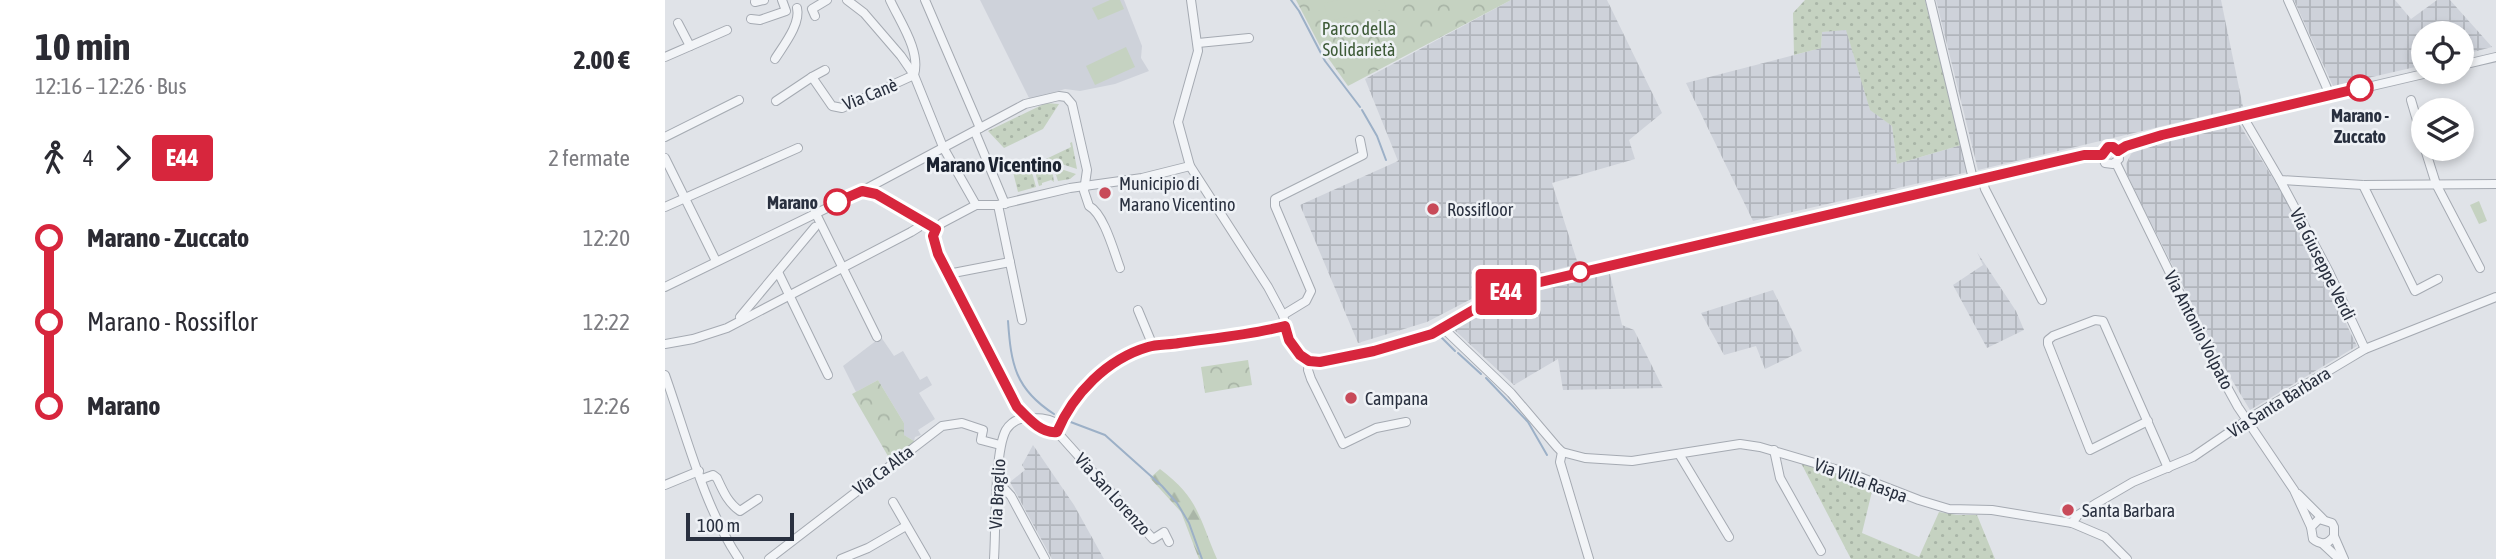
<!DOCTYPE html>
<html lang="it">
<head>
<meta charset="utf-8">
<style>
	body { margin:0; font-family:"Asap Condensed",sans-serif; background:#f2f2f3; color:#2b2b33; height:100vh; display:flex; flex-direction:column; font-size:26px; white-space:nowrap }
	* { box-sizing:border-box; margin:0 }
	p { font-size:23px; color:#7c7c81 }
	.icon { flex:none; width:38px; height:38px; fill:none; stroke:currentColor; stroke-width:2; stroke-linecap:round; stroke-linejoin:round }
	.map { position:relative; flex:1; overflow:hidden }
	.panel { display:flex; flex-direction:column; background:#fff; width:665px }
	.panel>* { flex:none }
	.badge { padding:0 14px; border-radius:5px; font-size:24px; line-height:46px }
	.buttons { position:absolute; left:1746px; top:21px; display:grid; gap:14px }
	.buttons a { display:grid; place-items:center; width:63px; height:63px; border-radius:50%; background:#fff; box-shadow:0 4px 10px #0003; font-size:35px }
	.scale { position:absolute; left:21px; bottom:18px; width:108px; box-sizing:border-box; padding-left:7px; border:4px solid #29303f; border-top:0; font-size:19px; line-height:24px; white-space:nowrap; color:#29303f; -webkit-text-stroke:5px #eff2f6; paint-order:stroke }
	.map>.badge { position:absolute; translate:-50% -50%; box-shadow:0 0 0 4px #fff }
	.legs { display:flex; align-items:center; gap:10px; height:77px; padding:0 35px; font-size:23px }
	.legs p { margin-inline-start:auto }
	.summary { display:flex; align-items:center; justify-content:space-between; height:119px; padding:0 35px }
	h1 { font-size:38px; font-weight:700; line-height:52px }
	ul { padding:0 35px; list-style:none }
	li { display:flex; align-items:center; gap:24px; height:84px; font-size:26px }
	li i { display:grid; place-items:center; width:10px; height:100%; margin:0 9px; background:currentColor }
	li i::after { content:''; width:18px; height:18px; margin:-9px; border:5px solid; border-radius:50%; background:#fff }
	li p { margin-inline-start:auto }
	li:first-child i { background:linear-gradient(#0000 50%,currentColor 0) }
	li:last-child i { background:linear-gradient(currentColor 50%,#0000 0) }
	main { display:flex; flex:1; min-height:0 }
	.map>svg:first-child { display:block }
	.built { fill:#ced2da }
	.industrial { fill:url(#industrial-grid) }
	.grass { fill:url(#grass-dots) }
	.forest { fill:url(#forest-firs) }
	.park { fill:url(#park-crowns) }
	.garden { fill:#c5d2c1 }
	.lines { fill:none; stroke-linecap:round; stroke-linejoin:round }
	.stream { stroke:#9cb0c7; stroke-width:2 }
	.minor-casing { stroke:#a5aab2; stroke-width:10 }
	.minor { stroke:#f2f4f7; stroke-width:8 }
	.line-1-casing { stroke:#fff; stroke-width:16 }
	.line-1 { stroke:#d7263d; stroke-width:10 }
	.stop-1-dot { fill:#fff; stroke:#d7263d; stroke-width:3.5 }
	.poi-dot { fill:#c84a59; stroke:#eff2f6; stroke-width:2.5 }
	.labels { text-anchor:middle; dominant-baseline:central; stroke-width:5; stroke-linejoin:round; paint-order:stroke }
	.park-label { font-size:18px; fill:#3d5a37; stroke:#eff2f6 }
	.street-label { font-size:18px; fill:#29303f; stroke:#eff2f6 }
	.stop-label { font-size:18px; font-weight:bold; fill:#29303f; stroke:#eff2f6 }
	.poi-label { font-size:18px; fill:#29303f; stroke:#eff2f6; text-anchor:start }
	.quarter-label { font-size:21px; font-weight:bold; fill:#1b2230; stroke:#eff2f6 }
</style>
</head>
<body>
<main>
<section class="panel">
<div class="summary"><div><h1>10 min</h1><p>12:16 – 12:26 · Bus</p></div><b>2.00 €</b></div>
<div class="legs"><svg class="icon" aria-label="walk" viewBox="0 0 24 24"><circle cx="13" cy="4" r="2"/><path d="M13 8l-2 6 4 7M11 14l-3 7M7 12l3-4h3l4 4"/></svg>4<svg class="icon" aria-label="forward" viewBox="0 0 24 24"><path d="M9 5l7 7-7 7"/></svg><b class="badge" style="background:#d7263d;color:#fff">E44</b><p>2 fermate</p></div>
<ul>
<li><i style="color:#d7263d"></i><b>Marano - Zuccato</b><p>12:20</p></li>
<li><i style="color:#d7263d"></i><span>Marano - Rossiflor</span><p>12:22</p></li>
<li><i style="color:#d7263d"></i><b>Marano</b><p>12:26</p></li>
</ul>
</section>
<div class="map">
<svg width="1831" height="559" viewBox="0 0 1831 559">
	<defs>
		<pattern id="industrial-grid" width="8" height="8" patternUnits="userSpaceOnUse" patternTransform="scale(1.75)"><rect width="8" height="8" fill="#ced2da"/><path d="M0 4h8M4 0v8" fill="none" stroke="#b1b5bc"/></pattern>
		<pattern id="grass-dots" width="8" height="8" patternUnits="userSpaceOnUse" patternTransform="scale(1.75)"><rect width="8" height="8" fill="#c5d2c1"/><path d="M2 2h.1M6 6h.1" fill="none" stroke="#a9b5a7" stroke-width="1.8" stroke-linecap="round"/></pattern>
		<pattern id="forest-firs" width="22" height="20" patternUnits="userSpaceOnUse" patternTransform="scale(1.75)"><rect width="22" height="20" fill="#c5d2c1"/><path d="M5 1l3.5 6h-7zM16 11l3.5 6h-7z" fill="#a9b5a7"/></pattern>
		<pattern id="park-crowns" width="20" height="18" patternUnits="userSpaceOnUse" patternTransform="scale(1.75)"><rect width="20" height="18" fill="#c5d2c1"/><path d="M2 6a3 3 0 1 1 6 0M12 15a3 3 0 1 1 6 0" fill="none" stroke="#a9b5a7"/></pattern>
	</defs>
	<rect width="100%" height="100%" fill="#e0e3e8"/>
	<!-- built -->
	<g class="built">
		<path d="M315 0H459L477 46 476 58 484 71 450 84 415 91 400 89 365 100Z"/>
		<path d="M216 337 229 356 238 351 255 380 262 376 267 385 254 393 270 419 253 430 256 435 250 437 249 441 239 435V423L213 380 191 392 178 366Z"/>
	</g>
	<!-- industrial -->
	<g class="industrial">
		<path d="M846 0H942L997 113 964 140 970 159 887 183 913 264 837 283 762 322 693 343 635 205 733 161 700 79Z"/>
		<path d="M1271 0H1556L1578 107 1313 170Z"/>
		<path d="M1629 0H1730L1746 19 1772 0H1785L1827 47 1797 55V33H1759V65L1668 86Z"/>
		<path d="M1181 29 1205 109 1227 126 1232 164 1296 145 1303 172 1088 221 1021 83 1156 48 1157 32Z"/>
		<path d="M1573 122 1619 196 1692 346 1585 410 1558 365 1474 199 1462 174 1461 164 1466 154 1475 145Z"/>
		<path d="M1312 252 1351 311 1359 330 1322 348 1288 285 1318 265Z"/>
		<path d="M944 270 957 325 969 330 998 388 898 390 893 359 849 385 784 325 841 295Z"/>
		<path d="M1108 290 1137 351 1100 369 1091 346 1059 355 1036 313Z"/>
		<path d="M368 445 409 505 439 559H387L345 482 360 470 357 465Z"/>
	</g>
	<!-- grass -->
	<g class="grass">
		<path d="M1140 0H1260L1296 145 1232 164 1227 126 1205 110 1181 30 1157 32 1156 48 1129 55 1128 13Z"/>
		<path d="M381 103 394 104 378 129 339 148 323 131Z"/>
		<path d="M407 142 412 169 381 159 406 147 405 143Z"/>
		<path d="M375 163 388 175 389 182 386 180 377 183V185L374 186 368 165Z"/>
		<path d="M381 164 411 174 405 179 393 181 391 175Z"/>
		<path d="M365 165 371 187 353 192 348 172Z"/>
		<path d="M1136 463 1208 487 1197 533 1254 557 1274 512 1292 515H1312L1330 559H1186Z"/>
	</g>
	<!-- forest -->
	<path class="forest" d="M495 469C534 498 534 518 552 559H534L516 512 485 478Z"/>
	<!-- park -->
	<g class="park">
		<path d="M631 0H846L683 86 656 48Z"/>
		<path d="M583 360 587 385 540 393 536 367Z"/>
		<path d="M213 380 239 423V435L249 441V445L227 463 187 394Z"/>
	</g>
	<!-- garden -->
	<g class="garden">
		<path d="M445 0H455L459 9 433 20 427 8Z"/>
		<path d="M673 0H719L721 9 663 21 659 3Z"/>
		<path d="M461 47 470 67 430 85 421 66Z"/>
		<path d="M1814 201 1822 221 1814 224 1805 205Z"/>
	</g>
	<g class="lines">
		<!-- stream -->
		<g class="stream">
			<path d="M626 0 634 11 660 61 695 107"/>
			<path d="M697 110 712 136 721 160"/>
			<path d="M343 321C346 364 350 389 389 414"/>
			<path d="M775 336 790 351"/>
			<path d="M793 353 816 374"/>
			<path d="M821 378 863 422 882 455"/>
			<path d="M403 421 440 435 497 486 512 503 524 523 537 559"/>
		</g>
		<defs>
			<g id="minor">
				<path d="M182 0 199 13 236 56 249 75 278 147 311 205"/>
				<path d="M225 0C235 22 256 51 249 75"/>
				<path d="M260 0 315 128"/>
				<path d="M526 0 533 51 513 122 525 166 603 287 618 315 624 340 629 347 635 355 644 361 655 362 709 351 767 334 834 295 867 283 1419 155H1437"/>
				<path d="M1265 0 1308 179"/>
				<path d="M1623 0 1665 95"/>
				<path d="M90 2 99 0"/>
				<path d="M150 16 147 9 162 0"/>
				<path d="M86 19 95 20 121 11 117 0"/>
				<path d="M13 23 25 46"/>
				<path d="M533 43 584 38"/>
				<path d="M0 57 62 30"/>
				<path d="M110 59C118 46 136 24 132 8"/>
				<path d="M1797 65 1831 57"/>
				<path d="M160 70 147 77 167 106 177 108 249 75"/>
				<path d="M1746 100 1759 144"/>
				<path d="M111 101 147 77"/>
				<path d="M1577 115 1615 180 1698 185 1831 184"/>
				<path d="M310 132 340 204"/>
				<path d="M0 137 74 100"/>
				<path d="M1760 149 1771 184 1815 268"/>
				<path d="M1453 151 1461 146 1497 135 1767 72"/>
				<path d="M1437 155 1440 163 1448 164 1454 159 1453 151"/>
				<path d="M1437 155 1443 147 1453 151"/>
				<path d="M0 158 51 261"/>
				<path d="M1451 163 1551 367 1573 407 1629 490 1646 527"/>
				<path d="M1317 178 1320 189 1377 300"/>
				<path d="M1615 180 1664 272 1700 349"/>
				<path d="M1698 185 1750 291 1773 279"/>
				<path d="M197 191 211 194 271 229 268 236 273 254 352 406C362 417 376 434 392 432 407 394 443 359 483 347 492 344 504 344 514 343 550 338 586 335 620 326"/>
				<path d="M333 205 357 320"/>
				<path d="M0 207 133 148"/>
				<path d="M150 212 212 337"/>
				<path d="M271 229 277 223 311 205H333L405 188 477 178 525 166"/>
				<path d="M113 272 163 375"/>
				<path d="M283 274 345 262"/>
				<path d="M0 287 197 191 360 104 394 96 401 97 407 104 422 170 419 191 424 206C439 214 449 252 455 268"/>
				<path d="M473 310 488 346"/>
				<path d="M618 315 641 301 646 291 610 206V199L698 155 695 140"/>
				<path d="M75 317 150 227"/>
				<path d="M778 328 846 393 892 447 897 452 920 458 967 461 1075 444 1095 447 1187 474 1254 500 1284 509 1327 510 1407 523 1440 537 1462 559"/>
				<path d="M0 344 28 339 62 328 246 232 254 227V217"/>
				<path d="M644 361 643 370 646 379 678 444 711 428 741 422"/>
				<path d="M0 375C21 434 39 507 74 559"/>
				<path d="M1483 421 1425 450 1383 344V340L1388 336 1430 320 1438 321 1503 468"/>
				<path d="M392 432 488 539 499 532 504 542"/>
				<path d="M1109 450 1115 478 1156 551"/>
				<path d="M897 452 895 462 924 559"/>
				<path d="M1014 454 1064 537"/>
				<path d="M37 479 48 475 52 478C58 491 63 503 75 511L93 499"/>
				<path d="M333 482 346 496 380 559"/>
				<path d="M0 485 34 471"/>
				<path d="M1633 494 1658 519"/>
				<path d="M228 502 261 559"/>
				<path d="M1407 523 1413 515 1432 503 1468 482 1528 457 1588 416 1700 349 1831 297"/>
				<path d="M1669 536C1663 545 1655 545 1648 539L1646 527 1654 519 1667 523 1669 527V536L1679 559"/>
				<path d="M1658 544 1674 559"/>
				<path d="M104 559 277 426 297 423 318 430 316 440 335 445"/>
				<path d="M176 559 203 548 241 526"/>
				<path d="M329 559C331 531 329 452 341 430 347 420 358 417 369 418 378 418 388 420 394 425"/>
			</g>
		</defs>
		<!-- minor casing -->
		<use href="#minor" class="minor-casing"/>
		<!-- minor -->
		<use href="#minor" class="minor"/>
	</g>
	<g class="lines">
		<defs>
			<path id="line-1" d="M172 202 197 191 211 194 271 229 268 236 273 254 352 407C362 417 376 434 392 432 408 394 442 359 483 347 492 344 504 345 514 343 550 338 585 335 620 326L624 340 635 355 644 361 655 362 709 351 767 334 834 295 867 284 1419 155H1437L1443 147H1448L1453 151 1461 146 1497 135 1695 88"/>
		</defs>
		<!-- line-1 casing -->
		<use href="#line-1" class="line-1-casing"/>
		<!-- line-1 -->
		<use href="#line-1" class="line-1"/>
	</g>
	<!-- markers -->
	<g class="stop-1-dot">
		<circle cx="1695" cy="88" r="12"/>
		<circle cx="172" cy="202" r="12"/>
		<circle cx="915" cy="272" r="9"/>
	</g>
	<g class="poi-dot">
		<circle cx="440" cy="193" r="7"/>
		<circle cx="768" cy="209" r="7"/>
		<circle cx="686" cy="398" r="7"/>
		<circle cx="1403" cy="510" r="7"/>
	</g>
	<g class="labels">
		<!-- park labels -->
		<g class="park-label">
			<text x="694" y="28">Parco della<tspan x="694" dy="21">Solidarietà</tspan></text>
		</g>
		<!-- street labels -->
		<g class="street-label">
			<text transform="translate(205 94) rotate(-22)">Via Canè</text>
			<text transform="translate(1658 264) rotate(63)">Via Giuseppe Verdi</text>
			<text transform="translate(1534 330) rotate(63)">Via Antonio Volpato</text>
			<text transform="translate(1614 402) rotate(-32)">Via Santa Barbara</text>
			<text transform="translate(218 470) rotate(-37)">Via Ca Alta</text>
			<text transform="translate(1196 480) rotate(20)">Via Villa Raspa</text>
			<text transform="translate(332 494) rotate(-87)">Via Braglio</text>
			<text transform="translate(448 494) rotate(48)">Via San Lorenzo</text>
		</g>
		<!-- stop labels -->
		<g class="stop-label">
			<text x="1695" y="115">Marano -<tspan x="1695" dy="21">Zuccato</tspan></text>
			<text x="153" y="202" text-anchor="end">Marano</text>
		</g>
		<!-- poi labels -->
		<g class="poi-label">
			<text x="454" y="183">Municipio di<tspan x="454" dy="21">Marano Vicentino</tspan></text>
			<text x="782" y="209">Rossifloor</text>
			<text x="700" y="398">Campana</text>
			<text x="1417" y="510">Santa Barbara</text>
		</g>
		<!-- quarter labels -->
		<g class="quarter-label">
			<text x="329" y="164">Marano Vicentino</text>
		</g>
	</g>
</svg>
<div class="buttons">
<a><svg class="icon" aria-label="locate" viewBox="0 0 24 24"><circle cx="12" cy="12" r="6"/><path d="M12 2v4M12 18v4M2 12h4M18 12h4"/></svg></a>
<a><svg class="icon" aria-label="layers" viewBox="0 0 24 24"><path d="M12 4l9 5-9 5-9-5zM3 14l9 5 9-5"/></svg></a>
</div>
<div class="scale">100 m</div>
<b class="badge" style="left:841px;top:292px;background:#d7263d;color:#fff">E44</b>
</div>
</main>
</body>
</html>
